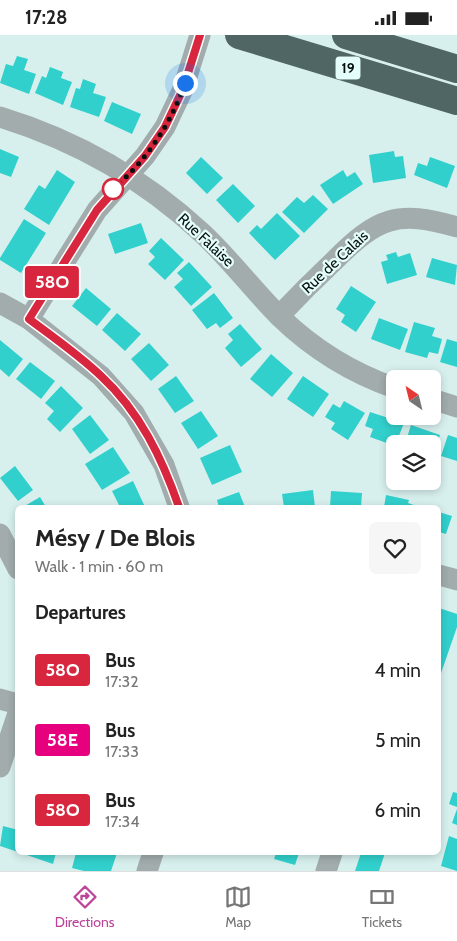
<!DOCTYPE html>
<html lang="en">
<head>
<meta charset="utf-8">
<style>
	body { margin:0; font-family:Cabin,sans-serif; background:#f6f6f6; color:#222; height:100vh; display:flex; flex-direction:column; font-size:19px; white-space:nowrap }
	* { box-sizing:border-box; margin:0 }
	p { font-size:16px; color:#767676 }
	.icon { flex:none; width:28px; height:28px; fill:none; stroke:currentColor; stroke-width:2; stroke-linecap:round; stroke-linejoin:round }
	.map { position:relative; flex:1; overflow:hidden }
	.sheet { position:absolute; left:15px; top:470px; width:426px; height:350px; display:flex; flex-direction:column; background:#fff; border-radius:8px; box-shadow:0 2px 8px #0003 }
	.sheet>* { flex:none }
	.badge { padding:0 10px; border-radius:4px; font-size:18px; line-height:32px }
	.needle { width:32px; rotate:325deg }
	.controls { position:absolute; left:386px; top:335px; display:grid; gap:10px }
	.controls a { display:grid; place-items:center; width:55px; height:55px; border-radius:8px; background:#fff; box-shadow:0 2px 8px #0003; font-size:25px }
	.you { position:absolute; width:25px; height:25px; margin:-12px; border:4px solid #fff; border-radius:50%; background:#1a73e8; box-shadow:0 0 0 8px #1a73e833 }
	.map>.badge { position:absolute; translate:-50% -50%; box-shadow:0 0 0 2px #fff }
	h2 { padding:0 20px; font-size:19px; line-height:45px }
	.round { display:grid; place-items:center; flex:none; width:52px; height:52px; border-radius:8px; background:#f6f6f6 }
	.overview { display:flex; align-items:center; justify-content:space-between; height:85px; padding:0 20px }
	h1 { font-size:24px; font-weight:700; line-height:38px }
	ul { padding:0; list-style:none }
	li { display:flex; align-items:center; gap:15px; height:70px; padding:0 20px }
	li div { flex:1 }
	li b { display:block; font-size:19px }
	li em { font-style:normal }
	li .badge { min-width:55px; font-weight:700; text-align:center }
	.status { display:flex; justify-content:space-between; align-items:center; height:35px; padding:0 25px; background:#fff; direction:ltr }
	.status svg { height:14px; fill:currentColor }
	.tab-bar { display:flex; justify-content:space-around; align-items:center; height:70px; border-top:1px solid #e0e0e0; background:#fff; font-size:14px; color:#767676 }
	.tab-bar a { display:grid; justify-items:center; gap:2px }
	.tab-bar .on { color:#bd4498 }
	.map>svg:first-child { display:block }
	.building { fill:#31d0cc }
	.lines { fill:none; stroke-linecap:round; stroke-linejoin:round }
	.minor { stroke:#a2acac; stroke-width:21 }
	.highway { stroke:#506665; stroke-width:28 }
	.line-casing { stroke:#fff; stroke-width:11 }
	.line { stroke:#d7263d; stroke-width:8 }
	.walk { stroke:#070f0f; stroke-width:5; stroke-dasharray:0 9 }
	.stop-dot { fill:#fff; stroke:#d7263d; stroke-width:2.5 }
	.labels { text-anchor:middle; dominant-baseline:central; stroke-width:4.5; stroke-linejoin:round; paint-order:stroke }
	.shield { fill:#e4fefc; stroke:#495756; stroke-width:1 }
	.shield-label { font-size:14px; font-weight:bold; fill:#070f0f }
	.street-label { font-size:15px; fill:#070f0f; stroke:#e4fefc }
</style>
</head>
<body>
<div class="status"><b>17:28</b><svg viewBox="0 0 49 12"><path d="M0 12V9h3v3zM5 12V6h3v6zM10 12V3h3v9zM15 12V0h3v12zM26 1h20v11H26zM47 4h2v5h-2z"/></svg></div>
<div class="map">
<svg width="457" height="836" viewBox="0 0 457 836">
	<rect width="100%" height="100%" fill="#d7f0ee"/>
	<!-- building -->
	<g class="building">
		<path d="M17 21 28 24 24 35 36 39 29 59 0 48 6 29 13 31Z"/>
		<path d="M50 32 63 37 61 43 72 47 63 70 35 58 42 41 46 43Z"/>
		<path d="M83 44 96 49 93 58 106 62 99 82 70 72 76 53 80 54Z"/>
		<path d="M112 67 141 79 132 99 104 86Z"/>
		<path d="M0 114 19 122 11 142 0 138Z"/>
		<path d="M394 116 395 122 403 121 406 143 373 148 369 120Z"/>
		<path d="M201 122 223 143 207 159 186 138Z"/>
		<path d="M430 122 455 131 447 153 414 140 418 128 427 131Z"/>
		<path d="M57 135 75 147 49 190 24 174 39 150 45 154Z"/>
		<path d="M343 135 347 142 355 137 363 149 333 169 320 150Z"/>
		<path d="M233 149 255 171 238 188 216 165Z"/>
		<path d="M313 160 328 174 304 198 282 177 297 162 304 168Z"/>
		<path d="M277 178 300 201 275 225 249 198 257 190 261 194Z"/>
		<path d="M24 184 46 198 21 238 0 225V223Z"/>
		<path d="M141 188 148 208 115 219 108 199Z"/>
		<path d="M161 203 184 225 165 245 148 229 155 222 149 216Z"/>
		<path d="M396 217 398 222 410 218 417 240 387 249 381 227 388 225 386 220Z"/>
		<path d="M432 223 457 230 455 250 426 242Z"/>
		<path d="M189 227 212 252 191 271 174 252 183 244 177 238Z"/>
		<path d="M351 251 376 267 356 297 341 287 345 280 336 274Z"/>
		<path d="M86 253 111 274 97 291 72 271Z"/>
		<path d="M214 258 233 283 220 293 216 288 207 294 192 275Z"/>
		<path d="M117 278 141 299 125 316 102 295Z"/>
		<path d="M379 283 408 294 400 315 371 304Z"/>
		<path d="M414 287 435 293 432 301 442 304 438 319 429 317 427 323 405 317Z"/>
		<path d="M240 289 262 314 241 332 225 313 233 305 228 299Z"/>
		<path d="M447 304 457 307V332L440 327Z"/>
		<path d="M0 305 23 324 9 342 0 334Z"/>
		<path d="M149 308 169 330 151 346 131 324Z"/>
		<path d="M271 319 293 338 272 362 250 344Z"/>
		<path d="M30 327 55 346 41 364 16 344Z"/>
		<path d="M176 341 194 366 175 378 158 354Z"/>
		<path d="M303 341 329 359 313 382 287 364Z"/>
		<path d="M61 351 83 373 60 397 47 384 54 376 45 368Z"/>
		<path d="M344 366 365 378 348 405 331 394 335 388 325 382 333 369 340 373Z"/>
		<path d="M201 376 218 401 198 414 181 388Z"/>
		<path d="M370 377 404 388 395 411 370 402 373 394 365 391Z"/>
		<path d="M90 380 109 405 90 419 72 394Z"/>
		<path d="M411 390 440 400 433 422 432 409H405Z"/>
		<path d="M448 400 457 403V426L441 421Z"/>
		<path d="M230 410 242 437 212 450 200 423Z"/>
		<path d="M113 412 130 438 102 455 85 429Z"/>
		<path d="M15 431 33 455 18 466 0 443Z"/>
		<path d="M133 446 145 472H120L112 456Z"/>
		<path d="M313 455 315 472H284L282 459Z"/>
		<path d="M331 456 362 458 361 472H330Z"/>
		<path d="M239 457 245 472H219L217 465Z"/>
		<path d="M386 460 409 465 408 468 414 470 413 472H384Z"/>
		<path d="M40 462 46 472H23Z"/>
		<path d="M439 477 452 481 446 499 439 497Z"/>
		<path d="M439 573 457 579V592L439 644Z"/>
		<path d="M453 757 457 758V772L449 769Z"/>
		<path d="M457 774V790L452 788Z"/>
		<path d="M3 791 18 795V817L0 811Z"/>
		<path d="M449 801 457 804V836L441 831Z"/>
		<path d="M21 818H56L53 829Z"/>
		<path d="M76 818H117L111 836H84L72 833Z"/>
		<path d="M276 818H299L295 830 274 824Z"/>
		<path d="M361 818H385L379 836H355Z"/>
	</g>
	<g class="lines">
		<!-- minor -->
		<g class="minor">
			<path d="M0 82C75 105 144 144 202 198 230 224 253 255 280 282 313 314 352 338 395 353"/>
			<path d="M0 268 29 284 101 341 134 378 164 430 179 472"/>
			<path d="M279 281C297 262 315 244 334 226 377 183 397 174 457 192"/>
			<path d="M29 284 97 175 145 121 165 92 183 54 200 0"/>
			<path d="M432 364 457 372"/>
			<path d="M0 499 18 534"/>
			<path d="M439 540 457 545"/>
			<path d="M0 664 18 669"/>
			<path d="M0 732 18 678"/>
			<path d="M147 836 153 818"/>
			<path d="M326 836 332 818"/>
		</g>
		<!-- highway -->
		<g class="highway">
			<path d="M239 0 457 66"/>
			<path d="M346 0 457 34"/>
		</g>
	</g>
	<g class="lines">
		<defs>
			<path id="line" d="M179 472C162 423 140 377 101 341 79 320 53 302 29 284L97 175 145 121 165 92 183 54 200 0"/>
		</defs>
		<!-- line casing -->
		<use href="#line" class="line-casing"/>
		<!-- line -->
		<use href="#line" class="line"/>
		<!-- walk -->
		<path class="walk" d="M113 154C146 126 171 89 185 48"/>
	</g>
	<!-- markers -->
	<circle class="stop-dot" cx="113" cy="154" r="10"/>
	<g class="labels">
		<!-- shield labels -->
		<rect class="shield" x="335.5" y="21.5" width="25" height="23" rx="4"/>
		<g class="shield-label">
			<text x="348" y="33">19</text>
		</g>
		<!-- street labels -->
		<g class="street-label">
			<text transform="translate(206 205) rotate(43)">Rue Falaise</text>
			<text transform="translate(335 227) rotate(-43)">Rue de Calais</text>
		</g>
	</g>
</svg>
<div class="controls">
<a><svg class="needle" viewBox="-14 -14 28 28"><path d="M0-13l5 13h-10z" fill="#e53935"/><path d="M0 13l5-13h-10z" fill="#767676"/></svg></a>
<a><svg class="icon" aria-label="layers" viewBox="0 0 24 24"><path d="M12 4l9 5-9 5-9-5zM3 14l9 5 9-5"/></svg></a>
</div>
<div class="you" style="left:185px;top:48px"></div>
<b class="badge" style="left:52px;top:247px;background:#d7263d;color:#fff">58O</b>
<section class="sheet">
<div class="overview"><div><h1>Mésy / De Blois</h1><p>Walk · 1 min · 60 m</p></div><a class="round"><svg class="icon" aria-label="heart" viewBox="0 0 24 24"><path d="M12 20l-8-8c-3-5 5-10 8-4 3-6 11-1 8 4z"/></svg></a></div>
<h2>Departures</h2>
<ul>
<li><span class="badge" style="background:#d7263d;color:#fff">58O</span><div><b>Bus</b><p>17:32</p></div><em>4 min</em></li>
<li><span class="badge" style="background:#e6007e;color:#fff">58E</span><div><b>Bus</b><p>17:33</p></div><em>5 min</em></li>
<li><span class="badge" style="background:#d7263d;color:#fff">58O</span><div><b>Bus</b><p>17:34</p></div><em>6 min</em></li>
</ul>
</section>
</div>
<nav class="tab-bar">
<a class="on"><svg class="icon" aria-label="directions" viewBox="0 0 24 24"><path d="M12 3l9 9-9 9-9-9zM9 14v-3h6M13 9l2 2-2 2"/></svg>Directions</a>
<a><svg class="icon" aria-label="map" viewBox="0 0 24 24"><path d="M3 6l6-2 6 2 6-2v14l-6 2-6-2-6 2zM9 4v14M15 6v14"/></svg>Map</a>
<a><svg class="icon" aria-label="tickets" viewBox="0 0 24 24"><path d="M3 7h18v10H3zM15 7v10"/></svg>Tickets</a>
</nav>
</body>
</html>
